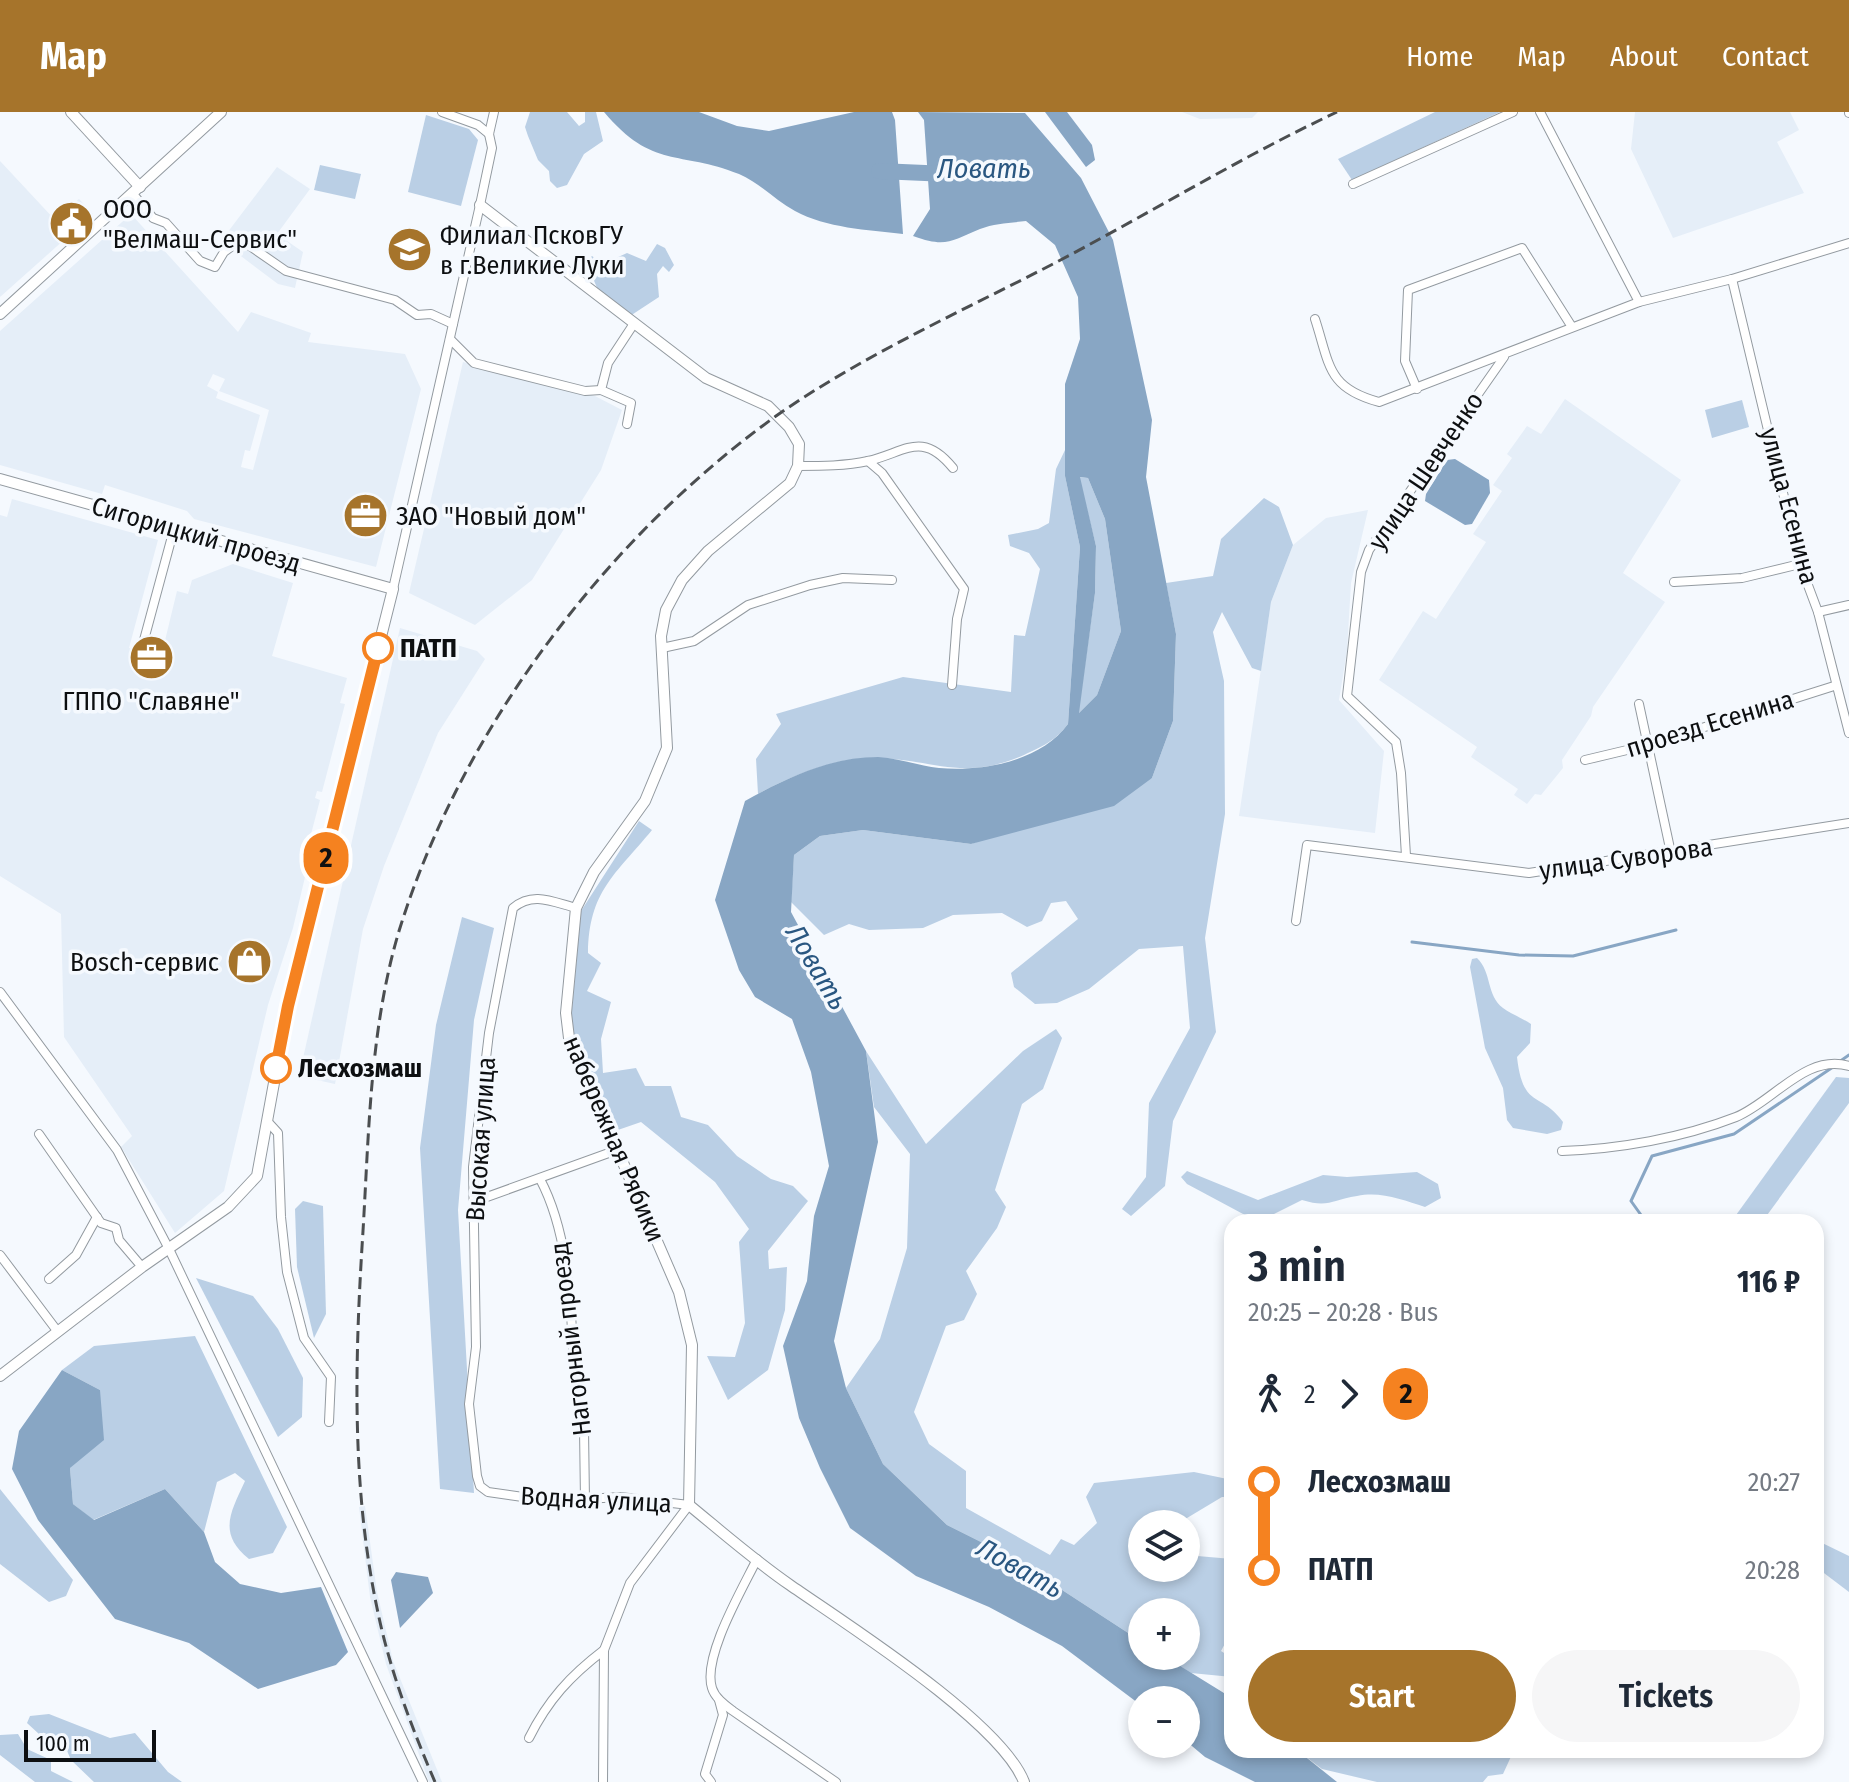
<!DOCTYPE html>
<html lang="en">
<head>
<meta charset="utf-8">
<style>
	body { margin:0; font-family:"Fira Sans Condensed",sans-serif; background:#f6f6f7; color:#1f2937; height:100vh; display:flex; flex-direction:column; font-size:30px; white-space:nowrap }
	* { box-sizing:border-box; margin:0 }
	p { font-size:26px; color:#747a83 }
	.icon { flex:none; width:44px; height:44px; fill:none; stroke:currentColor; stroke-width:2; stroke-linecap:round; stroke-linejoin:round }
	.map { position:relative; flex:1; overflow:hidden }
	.sheet { position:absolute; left:1224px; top:1102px; width:600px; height:544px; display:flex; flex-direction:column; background:#fff; border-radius:24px; box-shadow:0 4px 12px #0003 }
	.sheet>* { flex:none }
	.badge { padding:0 16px; border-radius:26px; font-size:28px; line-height:52px }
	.controls { position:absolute; left:1128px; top:1398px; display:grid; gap:16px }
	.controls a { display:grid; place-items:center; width:72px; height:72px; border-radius:50%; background:#fff; box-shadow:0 4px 12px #0003; font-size:40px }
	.scale { position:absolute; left:24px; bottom:20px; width:132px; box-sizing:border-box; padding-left:8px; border:4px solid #0d0f11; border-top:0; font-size:22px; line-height:28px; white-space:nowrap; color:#0d0f11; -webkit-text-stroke:6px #f5f9fe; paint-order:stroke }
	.map>.badge { position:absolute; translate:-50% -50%; box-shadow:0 0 0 4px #fff }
	.legs { display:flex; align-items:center; gap:12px; height:88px; padding:0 24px; font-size:26px }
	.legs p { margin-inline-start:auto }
	.summary { display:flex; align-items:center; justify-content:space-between; height:136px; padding:0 24px }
	h1 { font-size:44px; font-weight:600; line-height:60px }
	.cta { display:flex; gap:16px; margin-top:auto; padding:16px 24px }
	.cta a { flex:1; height:92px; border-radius:48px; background:#a6742b; color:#fff; font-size:32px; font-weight:600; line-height:92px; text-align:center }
	.cta a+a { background:#f6f6f7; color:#1f2937 }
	ul { padding:0 24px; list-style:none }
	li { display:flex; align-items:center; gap:28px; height:88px; font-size:30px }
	li i { display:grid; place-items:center; width:12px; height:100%; margin:0 10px; background:currentColor }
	li i::after { content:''; width:20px; height:20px; margin:-10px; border:6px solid; border-radius:50%; background:#fff }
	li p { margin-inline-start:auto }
	li:first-child i { background:linear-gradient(#0000 50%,currentColor 0) }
	li:last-child i { background:linear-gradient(currentColor 50%,#0000 0) }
	header { display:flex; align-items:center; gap:48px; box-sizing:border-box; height:112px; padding:0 40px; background:#a6742b; color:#fff }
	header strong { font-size:38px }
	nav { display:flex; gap:44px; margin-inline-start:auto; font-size:28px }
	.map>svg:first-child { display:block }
	.built { fill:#e5eef8; fill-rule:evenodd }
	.green { fill:#bacfe5 }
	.water { fill:#88a6c4; fill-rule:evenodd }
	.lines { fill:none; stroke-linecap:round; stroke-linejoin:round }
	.stream { stroke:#88a6c4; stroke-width:3 }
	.river { stroke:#88a6c4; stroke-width:16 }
	.minor-casing { stroke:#939aa0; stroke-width:10 }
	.tertiary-casing { stroke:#939aa0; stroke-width:12 }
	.minor { stroke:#fff; stroke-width:8 }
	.tertiary { stroke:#fff; stroke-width:10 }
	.rail { stroke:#4b4e50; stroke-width:3; stroke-dasharray:12 6; stroke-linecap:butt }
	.line-1-casing { stroke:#fff; stroke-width:18 }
	.line-1 { stroke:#f58220; stroke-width:12 }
	.stop-1-dot { fill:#fff; stroke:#f58220; stroke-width:4 }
	.labels { text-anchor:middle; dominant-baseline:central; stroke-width:7; stroke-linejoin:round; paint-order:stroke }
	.poi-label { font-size:26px; fill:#0d0f11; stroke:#f5f9fe; text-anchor:start }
	.street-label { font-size:26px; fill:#0d0f11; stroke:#f5f9fe }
	.stop-label { font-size:26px; font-weight:bold; fill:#0d0f11; stroke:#f5f9fe; text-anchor:start }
	.water-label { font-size:28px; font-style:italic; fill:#2a5781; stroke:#f5f9fe }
</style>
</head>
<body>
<header>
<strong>Map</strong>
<nav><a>Home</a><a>Map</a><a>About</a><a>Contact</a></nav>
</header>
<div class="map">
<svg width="1849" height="1670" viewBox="0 0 1849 1670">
	<rect width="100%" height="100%" fill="#f5f9fe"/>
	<!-- built -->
	<g class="built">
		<path d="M1182 0H1258L1252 6 1200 7Z"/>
		<path d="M1635 0H1790L1799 18 1777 30 1804 81 1673 126 1631 37Z"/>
		<path d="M0 49 55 108 79 87 93 102 0 185Z"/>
		<path d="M277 55 310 77 277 122 303 140 295 176 278 172 221 129Z"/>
		<path d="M131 102 238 220 251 200 311 221 308 230 405 242 421 277 376 455 194 407 187 399 105 373 102 382 0 353V219ZM213 262 225 267 219 279 269 298 253 358 241 355 245 338 250 339 260 303 216 286 218 280 207 274Z"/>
		<path d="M463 250 595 284 622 298 601 358 532 468 475 513 409 481Z"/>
		<path d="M1565 287 1681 368 1623 461 1665 490 1593 595 1591 604 1562 648 1563 656 1541 683 1535 682 1527 692 1514 683 1518 677 1471 645 1477 635 1379 568 1423 499 1436 507 1486 430 1473 422 1502 379 1493 373 1512 346 1507 342 1527 314 1541 322Z"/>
		<path d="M12 387 158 428 129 536 161 545 177 479 188 482 192 468 233 452 293 471 272 544 347 566 340 591 345 592 322 680 317 679 315 686 320 688 305 745V765L293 816 268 893 224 1079 175 1121 121 1035 132 1024 64 925 61 802 0 764V403L7 405Z"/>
		<path d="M1368 398 1351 471 1347 539 1339 588 1384 639 1375 721 1239 704 1271 490 1293 433 1326 406Z"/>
		<path d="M400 516 477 539 485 547 438 621 384 754 363 817 335 972 299 964Z"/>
		<path d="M365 1394 377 1480 393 1549 442 1670H429L386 1552 370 1485 359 1395Z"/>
	</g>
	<!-- green -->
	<g class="green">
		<path d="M530 0H567L579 14 585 10V0H596L603 29 584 42 567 73 557 76 550 69 549 59 538 48 528 24 525 15Z"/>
		<path d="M1435 0H1500L1352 68 1338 47Z"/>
		<path d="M426 3 469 17 478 28 461 94 408 80Z"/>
		<path d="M320 53 361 62 355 87 314 78Z"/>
		<path d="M657 132 665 136 674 153 669 160 663 154 657 162 659 185 630 204 598 178 586 150 592 144 603 152 627 141 646 149Z"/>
		<path d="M1742 288 1749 315 1712 326 1705 298Z"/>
		<path d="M1065 338V364L1080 435 1068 612C1055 629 1043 634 1024 643 963 669 939 649 880 646 839 644 792 663 758 682L756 647 781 612 776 602 903 565 1011 580 1014 523 1025 524 1040 457 1029 441 1010 434 1008 423 1038 417 1049 411 1056 357Z"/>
		<path d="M1079 365 1088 366 1105 407 1121 519 1097 583 1078 602 1095 481 1096 434Z"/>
		<path d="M1264 386 1279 395 1293 433 1271 490 1261 559 1252 556 1222 500 1213 520 1224 569 1225 702 1205 826 1216 920 1173 1009 1165 1074 1131 1104 1122 1097 1146 1065 1149 991 1190 916 1183 834 1139 837 1089 877 1057 891 1035 892 1014 875 1011 861 1078 807 1066 789 1051 791 1042 809 1027 815 1002 801 953 803 923 816 869 818 849 812 824 823 791 790 794 743 820 724 863 718 971 732 1152 666 1173 609 1176 522 1166 471 1213 464 1221 427Z"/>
		<path d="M639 709 652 718C615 763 589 779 588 841L601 851 587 879 611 890 601 927 603 961 636 956 645 974H671L681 1005 708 1013 737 1044 771 1067 793 1074 808 1089 768 1139 769 1157 787 1155 785 1198 768 1258 728 1288 707 1244 735 1245 745 1211 739 1130 749 1117 715 1070 641 1010 615 1019 574 927 571 907 581 799Z"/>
		<path d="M462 805 494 816 474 908 458 1098 474 1381 440 1377 420 1036 436 913Z"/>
		<path d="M1477 846C1492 860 1486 883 1503 896 1511 902 1522 906 1531 912L1530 931 1517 945C1523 998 1541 979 1563 1010L1561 1018 1547 1022 1513 1016 1507 1008 1503 976 1485 936 1470 855 1472 847Z"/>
		<path d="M1056 917 1062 926 1043 977 1022 992 995 1078 1006 1095 997 1116 966 1159 977 1182 964 1208 946 1214 914 1300 929 1332 966 1359V1396L1050 1443 1061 1427 1074 1433 1097 1411 1086 1385 1094 1371 1194 1360 1232 1368V1385H1222L1177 1412H1142V1433L1137 1436 1142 1456H1186V1443L1232 1447V1527L1228 1526 1221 1539 1232 1546V1565L1191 1561 1164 1544H1186V1500H1142V1530L1013 1446 947 1413 883 1352 846 1276 880 1227 907 1136 910 1042 874 995 866 939 926 1032 1023 939Z"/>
		<path d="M1836 965 1849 966V991L1762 1110H1731Z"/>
		<path d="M1187 1059 1258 1088 1323 1063 1347 1065 1417 1060 1438 1072 1441 1086 1425 1095C1403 1088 1381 1079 1357 1084 1332 1088 1328 1096 1302 1088L1258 1110 1187 1072 1181 1065Z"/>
		<path d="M303 1089 323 1094 326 1202 314 1226 297 1155 295 1097Z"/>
		<path d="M196 1166 253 1184 278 1217 303 1266 302 1305 278 1325Z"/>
		<path d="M195 1224 287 1415 273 1441 249 1447C217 1421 231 1400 245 1369L235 1361 217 1370 204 1420 165 1377 93 1408 73 1392 70 1356 100 1278 62 1258 94 1234Z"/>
		<path d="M0 1377 73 1468 66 1484 49 1490 0 1452Z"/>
		<path d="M1816 1428 1849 1444V1480L1816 1455Z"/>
		<path d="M49 1602 110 1626 135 1621 168 1660 182 1670H94L71 1648 65 1634 39 1622 27 1611 30 1604Z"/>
		<path d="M18 1622 27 1637 51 1648V1659L73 1670H35L0 1643V1623Z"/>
		<path d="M1297 1638H1401L1403 1642 1412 1645 1414 1638H1514L1503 1662 1488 1664 1483 1670H1377L1322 1657Z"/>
	</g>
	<!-- water -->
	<g class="water">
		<path d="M604 0H699L737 14 769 19 854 0H892L895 8 903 122C868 118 826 116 795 99 775 88 760 71 739 62 679 38 653 58 604 0Z"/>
		<path d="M918 0 1025 1 1081 66 1113 128 1152 308 1146 365 1176 522 1173 609 1152 666 1114 694 971 732 863 718 820 724 794 743 791 800 866 939 878 1030 834 1229 846 1276 883 1352 947 1413 1013 1446 1142 1530V1544H1164L1232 1586V1638H1297L1337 1670H1255L1205 1645 1186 1629V1588H1142V1594L1062 1534 989 1495 916 1464 850 1416 820 1356 799 1306 783 1234 807 1169 814 1104 829 1054 811 960 792 907 755 885 739 858 715 788 745 689C786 666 830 645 878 645 899 646 919 654 939 656 983 660 1041 649 1068 612L1080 435 1065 364V272L1080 227 1078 185 1055 133 1026 109C1010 111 995 111 980 117 951 129 946 136 913 124L930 97 924 8ZM1080 365 1088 366 1105 407 1121 519 1097 583 1079 601 1095 481 1096 434Z"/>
		<path d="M1045 0H1067L1092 33 1095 48 1086 55Z"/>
		<path d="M1455 347 1489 368 1490 381 1472 412 1465 413 1425 389 1426 382 1447 348Z"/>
		<path d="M62 1258 100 1278 104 1328 70 1356 73 1392 94 1408 165 1377 204 1420 215 1450 240 1472 281 1481 321 1475 348 1540 336 1553 258 1577 189 1531 115 1507 38 1408 12 1357 19 1319Z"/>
		<path d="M396 1460 428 1465 433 1481 400 1516 391 1468Z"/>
	</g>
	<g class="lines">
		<!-- stream -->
		<g class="stream">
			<path d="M1412 830 1519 843 1573 844 1676 818"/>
			<path d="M1839 950 1849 943"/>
			<path d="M1646 1110 1631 1089 1652 1044 1734 1022 1833 955"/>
		</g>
		<!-- river -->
		<path class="river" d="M879 59 948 62"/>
		<defs>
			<g id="minor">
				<path d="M442 0 478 13 489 22"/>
				<path d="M1540 0 1639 190"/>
				<path d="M1849 0V1"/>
				<path d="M1353 72 1513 0"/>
				<path d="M133 82 153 106 166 111 200 149 215 155 224 140 235 132H247L286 159 395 188 417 203 431 202 453 212"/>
				<path d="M1732 167 1800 452 1818 500 1849 621"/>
				<path d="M1315 207C1330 253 1327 276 1379 290L1639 190 1732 167 1849 131"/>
				<path d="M450 227 474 251 585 279 601 278"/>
				<path d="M1417 277 1405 249 1408 178 1522 136 1572 215"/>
				<path d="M627 312 631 291 601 278 608 251 633 213"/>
				<path d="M868 349 882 361 964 477 957 507 952 573"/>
				<path d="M798 354C821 354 846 354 868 349 906 340 922 318 953 356"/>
				<path d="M1674 470 1742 466 1800 452"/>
				<path d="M393 477 480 93 492 36 489 22 494 0"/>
				<path d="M1818 500 1849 493"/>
				<path d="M662 536 694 529 748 493 810 473 843 466 892 468"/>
				<path d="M141 539 174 417"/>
				<path d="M1639 592 1671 741"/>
				<path d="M1585 648 1648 633 1834 574"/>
				<path d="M1406 744 1401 661 1396 630 1347 584 1361 460 1369 438 1504 245"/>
				<path d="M576 796C553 790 533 779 513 796L489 921 473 1055 476 1235 469 1292 477 1364 480 1374 488 1380 551 1389 620 1385 689 1393"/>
				<path d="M1296 809 1307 733 1529 761 1849 711"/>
				<path d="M0 880 117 1038 169 1137 423 1670"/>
				<path d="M267 1009 278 1021 281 1105 287 1160 304 1226 331 1265 329 1310"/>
				<path d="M39 1022 101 1111 116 1116 119 1128 142 1155"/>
				<path d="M1562 1039C1619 1037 1682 1026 1736 1005 1773 990 1806 941 1849 954"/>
				<path d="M540 1067C575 1133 570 1221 577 1294L584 1317 585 1389"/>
				<path d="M473 1090 617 1038"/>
				<path d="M0 1143 58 1220"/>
				<path d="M49 1167 76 1143 97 1105"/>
				<path d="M757 1447C743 1476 702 1545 712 1576 715 1586 725 1593 733 1599L836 1670"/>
				<path d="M529 1626C548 1588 570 1564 604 1538"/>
				<path d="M603 1670 604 1538 630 1471 689 1393"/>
				<path d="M711 1670 705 1662 723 1603 719 1588"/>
			</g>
			<g id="tertiary">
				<path d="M71 0 140 75"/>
				<path d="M480 93 706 266 768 294 789 315 799 332 798 354 790 371 708 439 682 468 666 498 661 524 667 636 645 689 594 760 576 796 566 901 569 926 679 1180 692 1233 689 1393C722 1420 755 1449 790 1473 846 1512 1001 1610 1024 1670"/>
				<path d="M0 202 221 0"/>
				<path d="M0 367 393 477 288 894 257 1064 228 1095 142 1155 0 1264"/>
			</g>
		</defs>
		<!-- minor casing -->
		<use href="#minor" class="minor-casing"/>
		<!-- tertiary casing -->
		<use href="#tertiary" class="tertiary-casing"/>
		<!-- minor -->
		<use href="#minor" class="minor"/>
		<!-- tertiary -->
		<use href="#tertiary" class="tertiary"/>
		<!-- rail -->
		<path class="rail" d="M435 1670C411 1614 389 1556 377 1496 351 1372 355 1244 363 1119 369 1019 370 916 399 819 461 618 606 426 776 304 860 245 960 200 1051 153 1147 103 1239 46 1337 0"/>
	</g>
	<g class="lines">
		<defs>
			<path id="line-1" d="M276 956 288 894 378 536"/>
		</defs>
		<!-- line-1 casing -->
		<use href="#line-1" class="line-1-casing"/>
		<!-- line-1 -->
		<use href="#line-1" class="line-1"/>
	</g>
	<!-- icons -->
	<defs>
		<symbol id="civic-disc" viewBox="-11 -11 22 22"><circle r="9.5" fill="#a6742b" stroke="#f5f9fe"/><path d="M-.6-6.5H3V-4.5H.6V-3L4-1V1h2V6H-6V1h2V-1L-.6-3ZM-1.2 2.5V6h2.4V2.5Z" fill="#fff"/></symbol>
		<symbol id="university-disc" viewBox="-11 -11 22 22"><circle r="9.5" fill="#a6742b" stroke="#f5f9fe"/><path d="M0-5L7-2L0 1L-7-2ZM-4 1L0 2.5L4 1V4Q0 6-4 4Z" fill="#fff"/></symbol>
		<symbol id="office-disc" viewBox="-11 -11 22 22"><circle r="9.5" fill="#a6742b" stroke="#f5f9fe"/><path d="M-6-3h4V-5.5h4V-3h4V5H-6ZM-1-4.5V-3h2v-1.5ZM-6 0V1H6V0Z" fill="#fff"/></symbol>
		<symbol id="shop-disc" viewBox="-11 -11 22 22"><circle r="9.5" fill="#a6742b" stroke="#f5f9fe"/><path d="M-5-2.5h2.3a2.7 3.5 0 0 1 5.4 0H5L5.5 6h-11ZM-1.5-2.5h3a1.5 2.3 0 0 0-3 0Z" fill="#fff"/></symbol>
	</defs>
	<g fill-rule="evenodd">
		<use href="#civic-disc" x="46" y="86" width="51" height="51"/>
		<use href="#university-disc" x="384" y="112" width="51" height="51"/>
		<use href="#office-disc" x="340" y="378" width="51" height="51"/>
		<use href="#office-disc" x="126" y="520" width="51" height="51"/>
		<use href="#shop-disc" x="224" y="824" width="51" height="51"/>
	</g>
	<!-- markers -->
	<g class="stop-1-dot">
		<circle cx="378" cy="536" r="14"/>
		<circle cx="276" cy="956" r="14"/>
	</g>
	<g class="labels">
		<!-- poi labels -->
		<g class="poi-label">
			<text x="103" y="97">ООО<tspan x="103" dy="30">"Велмаш-Сервис"</tspan></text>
			<text x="440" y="123">Филиал ПсковГУ<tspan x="440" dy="30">в г.Великие Луки</tspan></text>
			<text x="396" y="404">ЗАО "Новый дом"</text>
			<text x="151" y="589" text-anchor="middle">ГППО "Славяне"</text>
			<text x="219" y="850" text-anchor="end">Bosch-сервис</text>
		</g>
		<!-- street labels -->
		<g class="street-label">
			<text transform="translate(1426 359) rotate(-56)">улица Шевченко</text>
			<text transform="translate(1789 394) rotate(75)">улица Есенина</text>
			<text transform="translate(196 423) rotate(16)">Сигорицкий проезд</text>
			<text transform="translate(1710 612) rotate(-17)">проезд Есенина</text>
			<text transform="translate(1626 747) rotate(-8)">улица Суворова</text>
			<text transform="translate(481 1027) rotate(-86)">Высокая улица</text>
			<text transform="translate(614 1027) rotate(67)">набережная Рябики</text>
			<text transform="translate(571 1227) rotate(-97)">Нагорный проезд</text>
			<text transform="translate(596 1388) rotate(3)">Водная улица</text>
		</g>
		<!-- stop labels -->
		<g class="stop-label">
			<text x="400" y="536">ПАТП</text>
			<text x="298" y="956">Лесхозмаш</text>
		</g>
		<!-- water labels -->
		<g class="water-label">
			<text x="984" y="56">Ловать</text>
			<text transform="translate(817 855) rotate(59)">Ловать</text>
			<text transform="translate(1020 1456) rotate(29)">Ловать</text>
		</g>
	</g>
</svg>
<div class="controls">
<a><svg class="icon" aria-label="layers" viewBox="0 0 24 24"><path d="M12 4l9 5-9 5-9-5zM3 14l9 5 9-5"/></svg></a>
<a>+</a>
<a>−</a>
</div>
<div class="scale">100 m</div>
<b class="badge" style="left:326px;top:746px;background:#f58220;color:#111">2</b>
<section class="sheet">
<div class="summary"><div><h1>3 min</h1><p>20:25 – 20:28 · Bus</p></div><b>116 ₽</b></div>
<div class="legs"><svg class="icon" aria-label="walk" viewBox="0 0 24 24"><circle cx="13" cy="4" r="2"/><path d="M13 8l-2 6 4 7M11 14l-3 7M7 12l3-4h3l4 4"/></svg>2<svg class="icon" aria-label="forward" viewBox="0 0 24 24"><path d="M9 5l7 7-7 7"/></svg><b class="badge" style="background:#f58220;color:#111">2</b></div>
<ul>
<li><i style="color:#f58220"></i><b>Лесхозмаш</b><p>20:27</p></li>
<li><i style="color:#f58220"></i><b>ПАТП</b><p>20:28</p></li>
</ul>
<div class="cta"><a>Start</a><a>Tickets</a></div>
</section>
</div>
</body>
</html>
